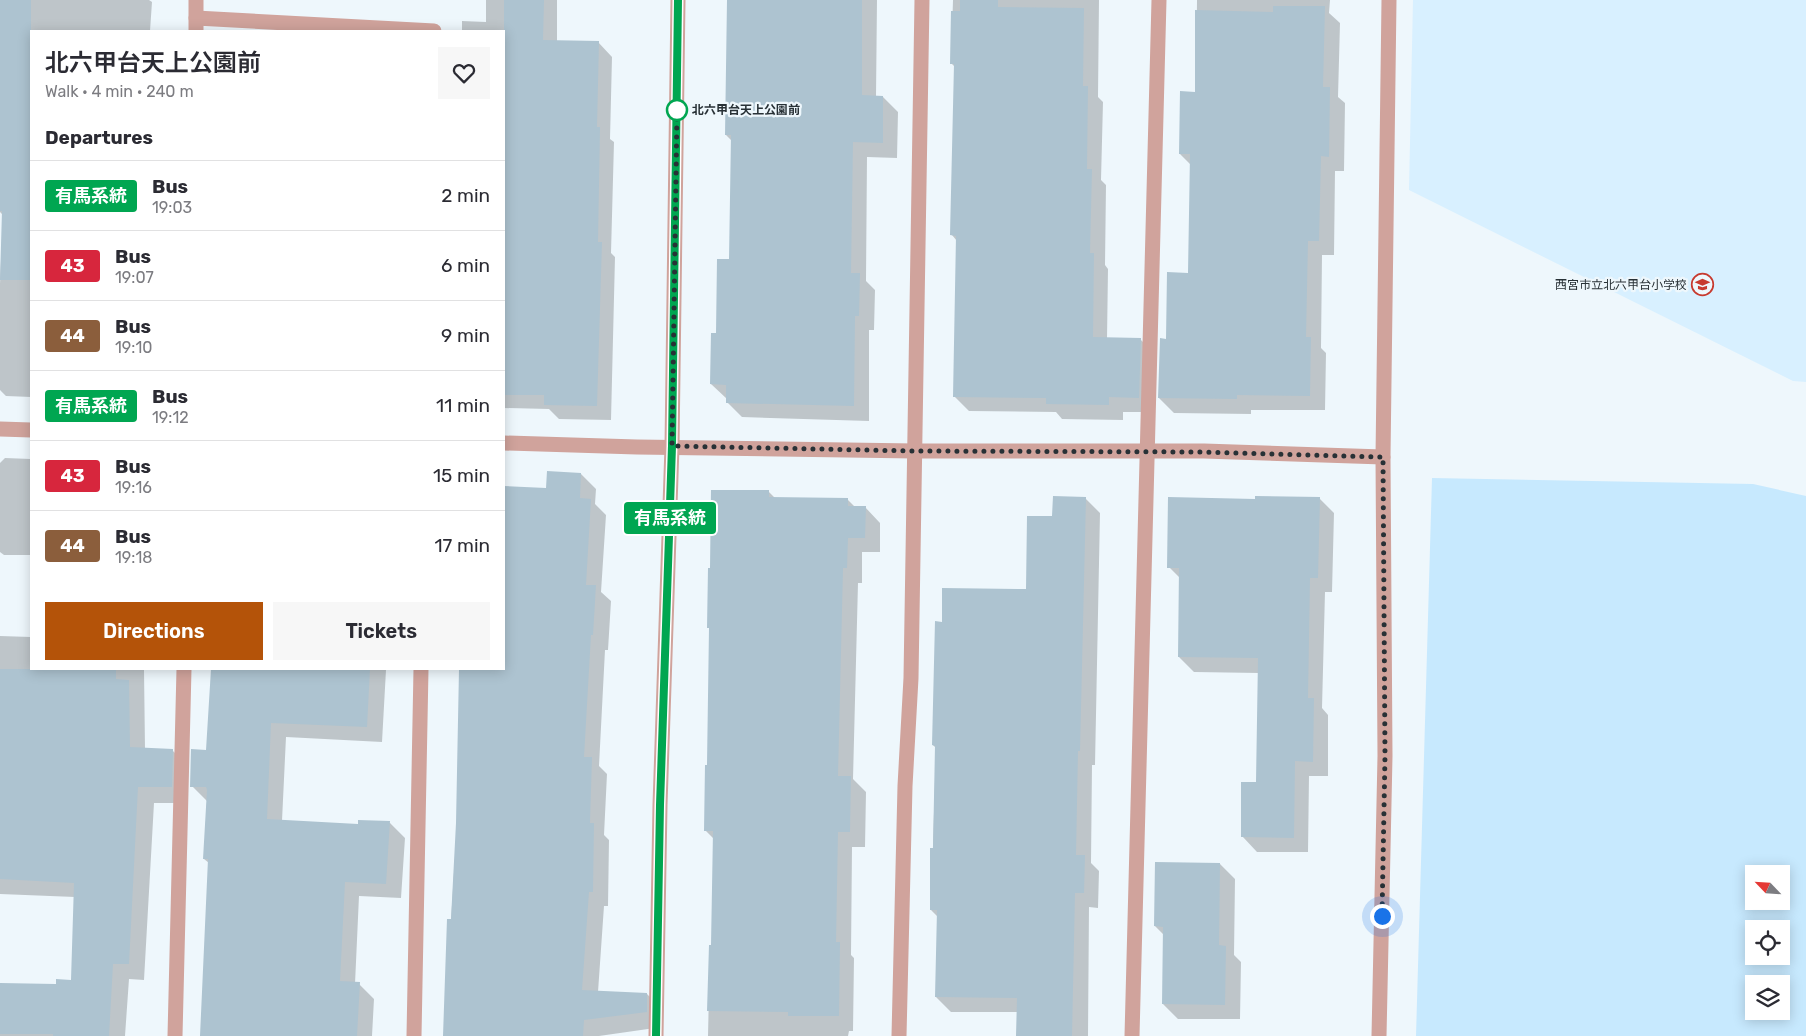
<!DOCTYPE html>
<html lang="en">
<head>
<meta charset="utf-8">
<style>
	body { margin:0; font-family:Rubik,"Noto Sans JP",sans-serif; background:#f7f7f7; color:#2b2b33; height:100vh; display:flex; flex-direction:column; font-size:19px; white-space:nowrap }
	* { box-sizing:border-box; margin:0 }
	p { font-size:16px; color:#7c7c81 }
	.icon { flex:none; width:28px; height:28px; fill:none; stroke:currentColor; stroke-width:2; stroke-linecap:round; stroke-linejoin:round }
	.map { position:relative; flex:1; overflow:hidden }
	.side { position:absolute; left:30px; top:30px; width:475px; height:640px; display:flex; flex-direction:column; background:#fff; border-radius:0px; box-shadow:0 2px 12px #0003 }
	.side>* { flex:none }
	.badge { padding:0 10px; border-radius:4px; font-size:18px; line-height:32px }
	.needle { width:32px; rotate:295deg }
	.buttons { position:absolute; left:1745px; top:865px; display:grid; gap:10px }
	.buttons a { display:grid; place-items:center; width:45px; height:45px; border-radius:0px; background:#fff; box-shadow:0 2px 12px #0003; font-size:25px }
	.you { position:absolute; width:25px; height:25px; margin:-12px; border:4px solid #fff; border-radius:50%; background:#1a73e8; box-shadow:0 0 0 8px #1a73e833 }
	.map>.badge { position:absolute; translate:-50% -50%; box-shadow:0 0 0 2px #fff }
	h2 { padding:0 15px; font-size:19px; line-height:45px }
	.round { display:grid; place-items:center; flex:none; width:52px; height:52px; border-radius:0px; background:#f7f7f7 }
	.head { display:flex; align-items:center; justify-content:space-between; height:85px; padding:0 15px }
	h1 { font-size:24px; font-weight:600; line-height:38px }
	.button { display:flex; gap:10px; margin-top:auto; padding:10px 15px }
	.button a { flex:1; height:58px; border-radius:0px; background:#b45309; color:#fff; font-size:20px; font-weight:600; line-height:58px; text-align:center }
	.button a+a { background:#f7f7f7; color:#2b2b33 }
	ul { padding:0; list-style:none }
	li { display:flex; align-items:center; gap:15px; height:70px; padding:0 15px; border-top:1px solid #e1e1e2 }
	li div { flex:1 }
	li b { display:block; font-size:19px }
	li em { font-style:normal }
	li .badge { min-width:55px; font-weight:700; text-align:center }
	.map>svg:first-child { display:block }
	.built { fill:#d8f0ff }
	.green { fill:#c7e9fe; fill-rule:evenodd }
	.shadow { fill:#0003 }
	.building { fill:#adc3d0 }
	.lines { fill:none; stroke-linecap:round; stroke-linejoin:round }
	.minor { stroke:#d0a39c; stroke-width:15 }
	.line-casing { stroke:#fff; stroke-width:11 }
	.line { stroke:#00a651; stroke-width:8 }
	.walk { stroke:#283136; stroke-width:5; stroke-dasharray:0 9 }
	.stop-dot { fill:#fff; stroke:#00a651; stroke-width:2.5 }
	.labels { text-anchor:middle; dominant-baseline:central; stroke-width:4.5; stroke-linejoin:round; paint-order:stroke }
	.stop-label { font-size:12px; font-weight:bold; fill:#283136; stroke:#eef7fc; text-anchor:start }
	.poi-label { font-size:12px; fill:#283136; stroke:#eef7fc; text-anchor:end }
</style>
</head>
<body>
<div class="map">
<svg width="1806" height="1036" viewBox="0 0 1806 1036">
	<rect width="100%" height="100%" fill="#eef7fc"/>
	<!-- built -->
	<path class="built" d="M1413 0H1806V382L1793 381 1409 190Z"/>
	<!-- green -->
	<path class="green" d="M1432 478 1753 484 1806 496V1036H1416ZM1754 874H1781V901H1754ZM1754 929H1781V956H1754ZM1754 984H1781V1011H1754Z"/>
	<!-- shadow -->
	<g class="shadow">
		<path d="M0 0H149L152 2 150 31H31V397L6 396 0 390V284L3 215 0 212Z"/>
		<path d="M486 0H557V42H598L612 57 610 139 614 142 611 253 615 257 611 420 559 419 549 409 504 408V31H462V21L486 22Z"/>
		<path d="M728 0H877L876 97H883L898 112 897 158 867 157 866 281 875 290 874 330H869V421L742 417 727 402V399L711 384 717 334 730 260 732 141 726 135Z"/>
		<path d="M953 0H1099L1098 97 1103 102 1101 180 1106 185 1105 265 1108 269 1107 339H1140L1155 354 1154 412H1123V420L1062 419 1056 412 969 411 954 396 957 241 952 235 955 67 951 63Z"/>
		<path d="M1197 0H1330L1329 13 1340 23 1338 97 1345 103 1344 171H1335L1334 255H1322L1321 348 1326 353 1325 410H1251V414L1174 413 1159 398 1167 340 1189 274 1191 165 1180 154 1196 93Z"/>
		<path d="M5 458 31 459V555H4L0 552V463Z"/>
		<path d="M581 474 596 489 595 504 606 515 601 592 611 601 608 650H605L599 766 607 774 604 835 609 840 608 906H604L598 992 647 994 662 1009V1027L599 1036H444L457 823 461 669H504V487L547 489Z"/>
		<path d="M768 491 775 498 847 499 855 507H865L880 523V552H862V583H858L853 779 866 792 865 847H852L851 955 854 958 853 1031H849L848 1036H708L710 946H712L714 839 705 830 709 766 710 629 708 627Z"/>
		<path d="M1085 498 1100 513 1095 765H1092L1091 863 1099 871 1098 908 1089 907 1088 1036H1017L1018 1012H951L936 997 938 917 931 910 936 748 933 745 943 623 1027 590 1053 518Z"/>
		<path d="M1319 498 1334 513 1332 592H1325L1322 708 1328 715V776H1309L1308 852H1257L1242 836 1257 783 1259 673 1194 672 1179 657 1180 578 1169 567 1256 500Z"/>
		<path d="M0 636 31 637V669H144L145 749 172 750 188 766 187 803H154L144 980 129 979 125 1036H0V984L57 986 72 981 75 897 0 894Z"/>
		<path d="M212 669H384L386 670 382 742 286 737 282 821 359 825 390 823 405 838 401 898 359 896 355 984H359L374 999 372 1036H202L209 863 204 859 207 801 192 786 207 751Z"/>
		<path d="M1220 864 1235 879 1234 955 1241 962 1240 1019H1178L1163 1004 1164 935 1155 926Z"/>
	</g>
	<!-- building -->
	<g class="building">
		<path d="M0 0H31V280H0L2 211H0Z"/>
		<path d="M504 0H544L543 40 599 41 597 127H600L598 242H602L597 406 544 405V395H504Z"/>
		<path d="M727 0H862V95L883 96V143L853 142 851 273H860L859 316H855L854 406 726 403V385L710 384 711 333H716L717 259H729L731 135H725Z"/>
		<path d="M960 0H998V7L1084 8 1083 86H1088L1087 169H1092L1090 253H1094L1093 337 1141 338 1139 398 1109 397V405L1046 404V398L953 397 956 236 950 235 954 64H950L951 11H960Z"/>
		<path d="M1273 6H1325L1323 87H1330L1329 157 1321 156 1319 241H1308L1306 337H1311L1310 396 1237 395V399L1158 398 1160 338 1166 339 1167 272 1188 273 1190 154H1179L1180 91 1195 92V10L1273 12Z"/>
		<path d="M547 471 581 473 580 498 591 499 586 585H596L593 635H591L584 757H592L590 823H594L593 892H589L582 990 647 993V1012L584 1020 583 1036H443L447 919H451L456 823 459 669H504V486L546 488Z"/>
		<path d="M711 490H769V497L848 498V506H866L865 538H848L847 568H843L838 776H851L850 832H838L836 942H840L839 1016H788V1012L707 1011 709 945H711L713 831H704L705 765H707L709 628H707L708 568H710Z"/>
		<path d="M1053 496 1086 497 1080 751H1078L1076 855H1085L1084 893H1075L1072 1036H1016L1017 998 935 997 937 910H930V848H933L935 746 932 745 935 621 942 622V588L1026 589 1027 516H1052Z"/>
		<path d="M1255 496 1320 497 1318 578H1310L1308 698H1314L1313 762 1295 761 1294 838 1241 837V782H1256L1258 658 1178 657 1179 568H1167L1168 497 1255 499Z"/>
		<path d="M0 669H116V679L129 680 130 747 173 749 172 787H138L129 964H113L109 1036H53V1034H0V983L56 984V979L71 980 74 883 0 879Z"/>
		<path d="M211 669H370L367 727 271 723 267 819 358 824V820L390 821 386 884 345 882 340 981 360 982 357 1036H200L208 859H203L207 790 206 787H190L191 749 206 750Z"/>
		<path d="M1155 862 1220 863 1219 945 1226 946 1225 1005 1162 1004 1163 927 1154 926Z"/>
	</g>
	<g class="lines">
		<!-- minor -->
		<g class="minor">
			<path d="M196 18 434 31"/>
			<path d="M196 31V0"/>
			<path d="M0 429 31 430"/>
			<path d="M504 443 637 447 915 451H1204L1383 457"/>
			<path d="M175 1036 184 669"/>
			<path d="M414 1036 421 669"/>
			<path d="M656 1036 660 805 672 446 678 0"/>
			<path d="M899 1036 905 786 911 678 922 0"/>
			<path d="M1132 1036 1159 0"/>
			<path d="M1379 1036 1385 756 1383 457 1389 0"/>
		</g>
	</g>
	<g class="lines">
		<defs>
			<path id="line" d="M656 1036 660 805 672 446 678 0"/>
		</defs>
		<!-- line casing -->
		<use href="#line" class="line-casing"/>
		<!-- line -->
		<use href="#line" class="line"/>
		<!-- walk -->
		<path class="walk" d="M677 110 672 446 915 451 1204 452 1383 457 1385 756 1382 916"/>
	</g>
	<!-- icons -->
	<defs>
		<symbol id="school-ring" viewBox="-11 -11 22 22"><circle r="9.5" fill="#eef7fc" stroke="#c73a2f" stroke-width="1.5"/><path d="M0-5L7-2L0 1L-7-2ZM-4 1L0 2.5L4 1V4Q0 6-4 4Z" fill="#c73a2f"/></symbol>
	</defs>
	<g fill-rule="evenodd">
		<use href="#school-ring" x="1690" y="272" width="25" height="25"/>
	</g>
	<!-- markers -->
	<circle class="stop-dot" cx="677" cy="110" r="10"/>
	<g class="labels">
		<!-- stop labels -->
		<g class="stop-label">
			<text x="692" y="110">北六甲台天上公園前</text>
		</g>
		<!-- poi labels -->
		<g class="poi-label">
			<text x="1687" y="285">西宮市立北六甲台小学校</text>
		</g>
	</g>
</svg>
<div class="buttons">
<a><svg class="needle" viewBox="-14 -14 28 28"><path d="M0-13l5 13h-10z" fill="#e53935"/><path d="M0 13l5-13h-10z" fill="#7c7c81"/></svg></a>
<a><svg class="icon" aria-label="locate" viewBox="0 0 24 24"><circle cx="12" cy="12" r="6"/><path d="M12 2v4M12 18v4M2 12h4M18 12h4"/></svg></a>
<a><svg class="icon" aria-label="layers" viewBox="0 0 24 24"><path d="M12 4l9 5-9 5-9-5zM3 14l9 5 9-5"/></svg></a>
</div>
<div class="you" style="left:1382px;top:916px"></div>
<b class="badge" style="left:670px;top:518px;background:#00a651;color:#fff">有馬系統</b>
<section class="side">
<div class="head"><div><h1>北六甲台天上公園前</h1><p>Walk · 4 min · 240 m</p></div><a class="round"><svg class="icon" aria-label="heart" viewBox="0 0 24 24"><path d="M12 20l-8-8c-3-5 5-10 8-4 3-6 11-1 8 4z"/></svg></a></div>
<h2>Departures</h2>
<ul>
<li><span class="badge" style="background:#00a651;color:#fff">有馬系統</span><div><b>Bus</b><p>19:03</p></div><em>2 min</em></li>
<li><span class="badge" style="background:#d7263d;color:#fff">43</span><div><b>Bus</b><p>19:07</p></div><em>6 min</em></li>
<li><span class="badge" style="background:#8b5e3c;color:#fff">44</span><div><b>Bus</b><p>19:10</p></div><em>9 min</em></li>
<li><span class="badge" style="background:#00a651;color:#fff">有馬系統</span><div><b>Bus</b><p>19:12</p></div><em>11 min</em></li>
<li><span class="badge" style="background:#d7263d;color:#fff">43</span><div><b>Bus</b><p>19:16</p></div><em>15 min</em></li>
<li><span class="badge" style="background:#8b5e3c;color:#fff">44</span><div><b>Bus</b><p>19:18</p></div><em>17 min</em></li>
</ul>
<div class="button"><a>Directions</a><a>Tickets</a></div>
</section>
</div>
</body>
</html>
